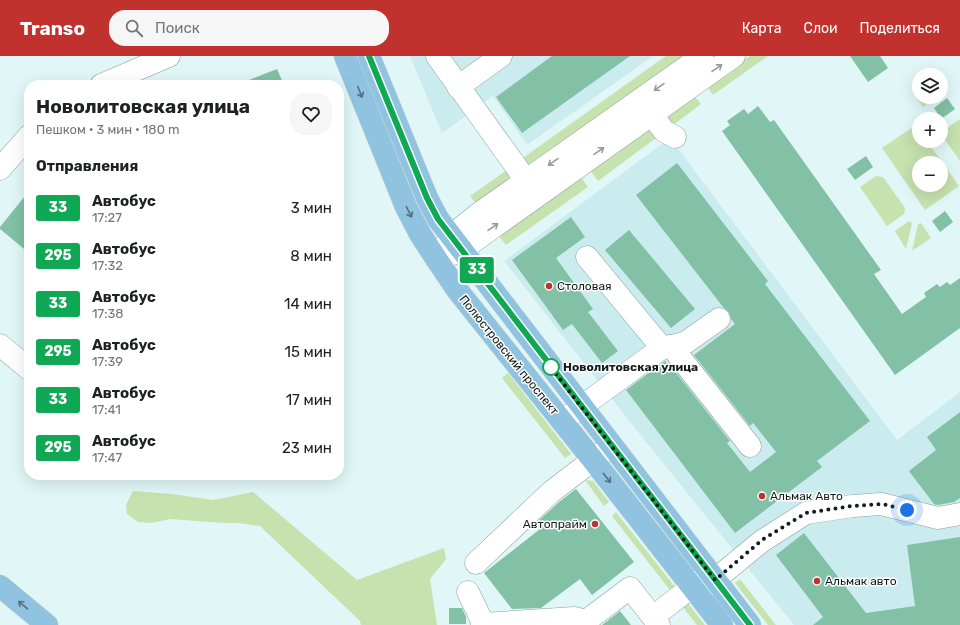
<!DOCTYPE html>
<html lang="ru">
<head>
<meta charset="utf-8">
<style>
	body { margin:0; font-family:Rubik,sans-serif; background:#f6f6f6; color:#202124; height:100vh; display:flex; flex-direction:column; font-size:15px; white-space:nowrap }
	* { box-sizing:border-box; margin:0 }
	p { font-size:13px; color:#757577 }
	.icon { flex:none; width:22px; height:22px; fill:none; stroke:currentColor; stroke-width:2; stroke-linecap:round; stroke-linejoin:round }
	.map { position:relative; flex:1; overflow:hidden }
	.drawer { position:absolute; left:24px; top:24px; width:320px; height:400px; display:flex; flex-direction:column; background:#fff; border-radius:16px; box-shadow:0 4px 16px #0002 }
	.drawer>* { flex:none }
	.badge { padding:0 8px; border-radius:3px; font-size:14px; line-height:26px }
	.buttons { position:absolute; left:912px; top:12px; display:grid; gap:8px }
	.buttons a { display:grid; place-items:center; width:36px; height:36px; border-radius:50%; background:#fff; box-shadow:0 4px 16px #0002; font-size:20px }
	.you { position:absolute; width:20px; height:20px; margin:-10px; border:3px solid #fff; border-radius:50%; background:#1a73e8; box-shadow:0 0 0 6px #1a73e833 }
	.map>.badge { position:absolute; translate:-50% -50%; box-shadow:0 0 0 2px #fff }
	h2 { padding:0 12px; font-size:15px; line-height:36px }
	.round { display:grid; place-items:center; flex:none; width:42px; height:42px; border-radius:16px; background:#f6f6f6 }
	.head { display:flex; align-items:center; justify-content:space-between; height:68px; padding:0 12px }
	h1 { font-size:19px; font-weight:700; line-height:30px }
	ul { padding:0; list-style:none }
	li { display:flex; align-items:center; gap:12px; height:48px; padding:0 12px }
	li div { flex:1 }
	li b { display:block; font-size:15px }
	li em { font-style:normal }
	li .badge { min-width:44px; font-weight:700; text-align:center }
	header { display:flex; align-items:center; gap:24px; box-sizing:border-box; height:56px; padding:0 20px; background:#c1322e; color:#fff }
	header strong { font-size:19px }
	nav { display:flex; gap:22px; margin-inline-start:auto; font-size:14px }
	.search { width:280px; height:36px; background:#f6f6f6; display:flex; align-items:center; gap:10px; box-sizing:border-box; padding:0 14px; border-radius:16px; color:#757577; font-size:15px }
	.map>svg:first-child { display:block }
	.built { fill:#cbecee }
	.green { fill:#c6e2af; fill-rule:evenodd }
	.building { fill:#82c1a6 }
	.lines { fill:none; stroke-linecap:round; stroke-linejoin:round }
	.minor-casing { stroke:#8a9fa0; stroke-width:23 }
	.major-casing { stroke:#d5d6d6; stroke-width:23 }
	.minor { stroke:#fff; stroke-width:22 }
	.major { stroke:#90c3df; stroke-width:22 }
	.oneway { stroke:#959999 }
	.oneway2 { stroke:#52707e }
	.line-casing { stroke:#fff; stroke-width:9 }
	.line { stroke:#10a855; stroke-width:6 }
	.walk { stroke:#141c1d; stroke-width:4; stroke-dasharray:0 7.2 }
	.poi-dot { fill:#c1322e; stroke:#fff; stroke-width:1.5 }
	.stop-dot { fill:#fff; stroke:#10a855; stroke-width:2 }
	.labels { text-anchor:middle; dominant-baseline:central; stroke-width:3; stroke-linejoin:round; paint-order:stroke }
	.poi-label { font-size:12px; fill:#141c1d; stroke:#fff; text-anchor:start }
	.street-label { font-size:12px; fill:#141c1d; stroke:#fff }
	.stop-label { font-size:12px; font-weight:bold; fill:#141c1d; stroke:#fff; text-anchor:start }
</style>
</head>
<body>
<header>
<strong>Transo</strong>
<div class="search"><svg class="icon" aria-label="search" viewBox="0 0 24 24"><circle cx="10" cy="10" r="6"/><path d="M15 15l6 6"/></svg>Поиск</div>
<nav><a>Карта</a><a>Слои</a><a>Поделиться</a></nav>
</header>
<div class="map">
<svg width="960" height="569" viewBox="0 0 960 569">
	<rect width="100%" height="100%" fill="#e0f6f7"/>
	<!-- built -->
	<g class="built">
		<path d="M410 0H653L527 89 493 40 442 77Z"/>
		<path d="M670 82 897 384 960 336V569H794L634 371 504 205Z"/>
	</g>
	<!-- green -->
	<g class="green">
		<path d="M666 0H685L526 113 520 104Z"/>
		<path d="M750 0H768L713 39 707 30Z"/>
		<path d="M919 37V41H937L923 51 915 40Z"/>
		<path d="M694 40 701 48 668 73 661 63Z"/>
		<path d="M960 63V105L943 81 944 74Z"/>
		<path d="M652 68 660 79 598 125 590 114Z"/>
		<path d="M916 69 919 74V85H927L959 130 925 154 882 92ZM919 107H941V129H919Z"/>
		<path d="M507 114 513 122 476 148 470 140Z"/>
		<path d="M580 120 588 131 506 189 498 179Z"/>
		<path d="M876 120 883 121 905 152 904 158 887 170 860 131Z"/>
		<path d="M909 165 912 167 906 193 895 175Z"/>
		<path d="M921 167 931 182 912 195 918 168Z"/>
		<path d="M508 317 571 398 565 402 502 322Z"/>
		<path d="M585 424 593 425 609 446 604 450Z"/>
		<path d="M133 435 172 438 213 444 253 436 357 524 444 492 446 503 430 523 437 569H361L360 565 260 470 239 467H224L170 463 151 467 138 466 127 458 126 449Z"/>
		<path d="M616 456 675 531 670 534 612 460Z"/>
		<path d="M740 523 776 569H768L735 527Z"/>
		<path d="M687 546 705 569H697L682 550Z"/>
	</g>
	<!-- building -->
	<g class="building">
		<path d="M552 0H630L522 77 496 41Z"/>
		<path d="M850 0H880L888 12 868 26Z"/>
		<path d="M277 13 284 29H239V28Z"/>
		<path d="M947 42 955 53 941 63 934 52Z"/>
		<path d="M758 50 770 66 774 64 881 214 874 218 902 258 926 241 924 237 937 228 940 231 947 226 950 229 960 222V272L895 319 722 75 730 69 727 65 744 53 748 58Z"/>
		<path d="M866 100 873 111 855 124 847 113Z"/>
		<path d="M677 107 768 225 765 228 870 365 817 405 822 411 735 477 626 334 665 305 672 315 674 314 730 385 727 387 750 416 776 396 753 367 750 370 694 299 735 268 731 263 729 256 723 251 636 139Z"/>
		<path d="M29 135V197L0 173V171Z"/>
		<path d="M945 155 953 166 940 176 932 165Z"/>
		<path d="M571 161 585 181 556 202 593 253 588 256 618 295 602 307 572 268 563 274 512 204Z"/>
		<path d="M629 174 695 253 671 272 605 194Z"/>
		<path d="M960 356V442L954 446 938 449 934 448 909 415 936 394 927 381Z"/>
		<path d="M576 433 634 506 592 539 580 523 541 552 512 553 484 517 540 473 536 467 559 446Z"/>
		<path d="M804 477 866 557 915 550 907 489 960 481V569H813L823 561 776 499Z"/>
		<path d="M449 552H462L466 561V568H449Z"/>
		<path d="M620 555 631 569H602Z"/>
	</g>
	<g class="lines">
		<defs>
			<g id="minor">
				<path d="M437 0 535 137"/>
				<path d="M101 29 169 0"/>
				<path d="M458 31 501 0"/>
				<path d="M642 46 664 75 675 81"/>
				<path d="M0 113 29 80"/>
				<path d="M442 195 451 180 477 159 702 0"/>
				<path d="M587 201 662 292"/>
				<path d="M437 204 462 194 488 175 734 0"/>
				<path d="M0 289 29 313"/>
				<path d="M671 290 750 390"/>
				<path d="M562 365 662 292 685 287 719 263"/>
				<path d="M476 507 551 436 611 390"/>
				<path d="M468 536 484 569"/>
				<path d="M700 536 762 485 806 457 853 450 881 448 938 462 960 458"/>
				<path d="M653 561 707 519"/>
				<path d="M482 569 483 568 574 562 586 565 630 532 659 569"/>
			</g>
			<g id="major">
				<path d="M345 0 406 151 420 178 437 204 458 235 593 404 722 569"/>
				<path d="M369 0 427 142 438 163 750 569"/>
				<path d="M0 530 47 569"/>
			</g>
		</defs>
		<!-- minor casing -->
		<use href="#minor" class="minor-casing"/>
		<!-- major casing -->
		<use href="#major" class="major-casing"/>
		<!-- minor -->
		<use href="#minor" class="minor"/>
		<!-- major -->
		<use href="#major" class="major"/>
	</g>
	<!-- one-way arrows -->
	<defs><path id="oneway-shaft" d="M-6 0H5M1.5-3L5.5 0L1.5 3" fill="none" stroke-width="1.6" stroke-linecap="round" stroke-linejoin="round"/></defs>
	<g class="oneway">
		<use href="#oneway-shaft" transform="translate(717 12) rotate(-35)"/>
		<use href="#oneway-shaft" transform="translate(659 31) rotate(145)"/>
		<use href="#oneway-shaft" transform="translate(599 95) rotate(-35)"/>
		<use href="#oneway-shaft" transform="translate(553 106) rotate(145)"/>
		<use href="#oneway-shaft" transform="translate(493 171) rotate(-35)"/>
	</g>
	<g class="oneway2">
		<use href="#oneway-shaft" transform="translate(360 36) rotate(68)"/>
		<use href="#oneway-shaft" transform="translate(409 156) rotate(63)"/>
		<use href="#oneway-shaft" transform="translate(607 422) rotate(52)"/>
		<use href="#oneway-shaft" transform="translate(23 549) rotate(-140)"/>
	</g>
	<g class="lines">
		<defs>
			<path id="line" d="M369 0 427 142 438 163 750 569"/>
		</defs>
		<!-- line casing -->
		<use href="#line" class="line-casing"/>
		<!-- line -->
		<use href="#line" class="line"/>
		<!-- walk -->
		<path class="walk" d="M551 311 549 309 715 524 762 484 806 457 852 450 882 448 907 454"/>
	</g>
	<!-- markers -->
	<g class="poi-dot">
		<circle cx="549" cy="230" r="4"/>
		<circle cx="762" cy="440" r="4"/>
		<circle cx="595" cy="468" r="4"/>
		<circle cx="817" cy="525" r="4"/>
	</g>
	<circle class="stop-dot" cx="551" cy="311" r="8"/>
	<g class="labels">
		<!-- poi labels -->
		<g class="poi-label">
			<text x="557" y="230">Столовая</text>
			<text x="770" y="440">Альмак Авто</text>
			<text x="587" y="468" text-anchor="end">Автопрайм</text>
			<text x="825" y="525">Альмак авто</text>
		</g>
		<!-- street labels -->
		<g class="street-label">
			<text transform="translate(509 299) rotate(51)">Полюстровский проспект</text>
		</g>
		<!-- stop labels -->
		<g class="stop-label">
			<text x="563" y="311">Новолитовская улица</text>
		</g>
	</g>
</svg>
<div class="buttons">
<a><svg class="icon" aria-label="layers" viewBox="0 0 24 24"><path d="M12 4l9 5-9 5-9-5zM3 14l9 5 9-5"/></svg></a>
<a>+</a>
<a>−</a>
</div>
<div class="you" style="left:907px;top:454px"></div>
<b class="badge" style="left:477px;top:214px;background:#10a855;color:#fff">33</b>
<section class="drawer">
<div class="head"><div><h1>Новолитовская улица</h1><p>Пешком · 3 мин · 180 m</p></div><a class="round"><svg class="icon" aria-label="heart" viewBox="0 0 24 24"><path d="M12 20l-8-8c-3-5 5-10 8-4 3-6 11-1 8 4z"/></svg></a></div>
<h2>Отправления</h2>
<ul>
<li><span class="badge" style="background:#10a855;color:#fff">33</span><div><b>Автобус</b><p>17:27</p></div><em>3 мин</em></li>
<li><span class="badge" style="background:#10a855;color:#fff">295</span><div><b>Автобус</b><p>17:32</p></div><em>8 мин</em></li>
<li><span class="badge" style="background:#10a855;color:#fff">33</span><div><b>Автобус</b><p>17:38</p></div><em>14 мин</em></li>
<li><span class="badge" style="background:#10a855;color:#fff">295</span><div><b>Автобус</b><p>17:39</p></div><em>15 мин</em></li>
<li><span class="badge" style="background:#10a855;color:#fff">33</span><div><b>Автобус</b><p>17:41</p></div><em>17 мин</em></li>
<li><span class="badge" style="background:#10a855;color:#fff">295</span><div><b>Автобус</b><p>17:47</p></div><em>23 мин</em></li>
</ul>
</section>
</div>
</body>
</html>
